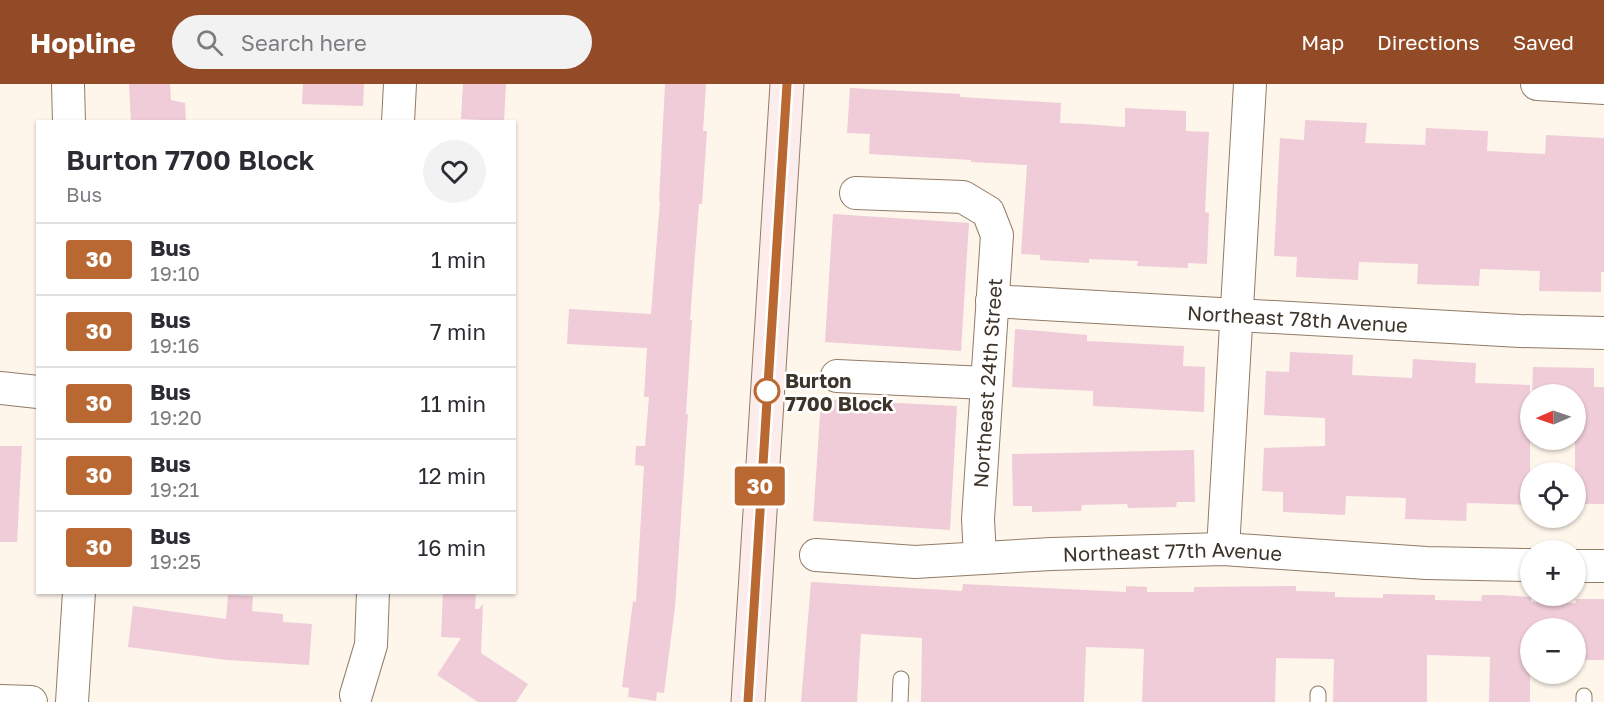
<!DOCTYPE html>
<html lang="en">
<head>
<meta charset="utf-8">
<style>
	body { margin:0; font-family:"Golos Text",sans-serif; background:#f2f2f3; color:#2b2b33; height:100vh; display:flex; flex-direction:column; font-size:22px; white-space:nowrap }
	* { box-sizing:border-box; margin:0 }
	p { font-size:20px; color:#7c7c81 }
	.icon { flex:none; width:33px; height:33px; fill:none; stroke:currentColor; stroke-width:2; stroke-linecap:round; stroke-linejoin:round }
	.map { position:relative; flex:1; overflow:hidden }
	.drawer { position:absolute; left:36px; top:36px; width:480px; height:474px; display:flex; flex-direction:column; background:#fff; border-radius:0px; box-shadow:0 2px 4px #0004 }
	.drawer>* { flex:none }
	.badge { padding:0 12px; border-radius:4px; font-size:21px; line-height:39px }
	.needle { width:39px; rotate:268deg }
	.buttons { position:absolute; left:1520px; top:300px; display:grid; gap:12px }
	.buttons a { display:grid; place-items:center; width:66px; height:66px; border-radius:50%; background:#fff; box-shadow:0 2px 4px #0004; font-size:30px }
	.map>.badge { position:absolute; translate:-50% -50%; box-shadow:0 0 0 3px #fff }
	.round { display:grid; place-items:center; flex:none; width:63px; height:63px; border-radius:32px; background:#f2f2f3 }
	.headline { display:flex; align-items:center; justify-content:space-between; height:102px; padding:0 30px }
	h1 { font-size:28px; font-weight:600; line-height:45px }
	ul { padding:0; list-style:none }
	li { display:flex; align-items:center; gap:18px; height:72px; padding:0 30px; border-top:2px solid #e1e1e2 }
	li div { flex:1 }
	li b { display:block; font-size:22px }
	li em { font-style:normal }
	li .badge { min-width:66px; font-weight:700; text-align:center }
	header { display:flex; align-items:center; gap:36px; box-sizing:border-box; height:84px; padding:0 30px; background:#934b27; color:#fff }
	header strong { font-size:28px }
	nav { display:flex; gap:33px; margin-inline-start:auto; font-size:21px }
	.search { width:420px; height:54px; background:#f2f2f3; display:flex; align-items:center; gap:15px; box-sizing:border-box; padding:0 21px; border-radius:33px; color:#7c7c81; font-size:22px }
	.map>svg:first-child { display:block }
	.building { fill:#efccd8 }
	.lines { fill:none; stroke-linecap:round; stroke-linejoin:round }
	.service-casing { stroke:#917c65; stroke-width:17 }
	.minor-casing { stroke:#917c65; stroke-width:34 }
	.secondary-casing { stroke:#917c65; stroke-width:35 }
	.service { stroke:#fff; stroke-width:15 }
	.minor { stroke:#fff; stroke-width:32 }
	.secondary { stroke:#fcedec; stroke-width:33 }
	.line-casing { stroke:#fff; stroke-width:14 }
	.line { stroke:#ba6831; stroke-width:9 }
	.stop-dot { fill:#fff; stroke:#ba6831; stroke-width:3 }
	.labels { text-anchor:middle; dominant-baseline:central; stroke-width:5; stroke-linejoin:round; paint-order:stroke }
	.street-label { font-size:20px; fill:#3d342a; stroke:#fff }
	.stop-label { font-size:20px; font-weight:bold; fill:#3d342a; stroke:#fff; text-anchor:start }
</style>
</head>
<body>
<header>
<strong>Hopline</strong>
<div class="search"><svg class="icon" aria-label="search" viewBox="0 0 24 24"><circle cx="10" cy="10" r="6"/><path d="M15 15l6 6"/></svg>Search here</div>
<nav><a>Map</a><a>Directions</a><a>Saved</a></nav>
</header>
<div class="map">
<svg width="1604" height="618" viewBox="0 0 1604 618">
	<rect width="100%" height="100%" fill="#fef5eb"/>
	<!-- building -->
	<g class="building">
		<path d="M129 0H170L171 16 185 19 186 38H131Z"/>
		<path d="M303 0H364L363 22 302 20Z"/>
		<path d="M463 0H506L504 37 461 35Z"/>
		<path d="M665 0H706L703 47H707L702 120H699L690 236H692L686 330H688L675 523 664 609 657 608 656 617 628 613 629 604 622 603 633 517 636 518 644 382 635 381 636 362H645L649 313H644L647 264 567 260 569 225 651 230 660 117H659Z"/>
		<path d="M850 4 960 10V13L1061 19 1060 39 1084 40 1125 43V24L1186 27V47L1209 48 1205 128 1209 129 1207 180 1188 179V184L1137 182 1138 177 1089 175V179L1040 176V171L1021 170 1027 81 971 78V76L869 70 870 50 847 49Z"/>
		<path d="M1305 36 1367 39 1365 59 1425 61 1426 44 1488 47 1487 67 1545 70 1546 51 1604 54V188H1601V208L1539 207 1540 187 1480 185 1479 202 1417 200 1418 180 1359 178 1358 196 1296 193 1297 173 1274 172 1280 54 1304 56Z"/>
		<path d="M833 130 969 139 961 267 825 258Z"/>
		<path d="M1015 245 1087 251V257L1184 262 1183 282 1205 283 1204 328 1093 322V307L1012 303Z"/>
		<path d="M1290 268 1353 271 1352 291 1412 294 1413 275 1476 279 1475 299 1530 301V421L1467 419 1466 437 1405 435 1406 414 1346 412 1345 431 1283 428V408L1262 407 1264 364 1325 362V334L1264 331 1266 287 1289 288Z"/>
		<path d="M1533 283 1594 284V303H1604V420H1575V310H1532Z"/>
		<path d="M821 315 957 322 950 446 813 437Z"/>
		<path d="M0 362H22L17 458H0Z"/>
		<path d="M1194 366 1195 418H1177L1176 423 1128 424 1127 420 1082 421 1081 427 1032 428V422H1013L1012 370Z"/>
		<path d="M811 498 962 507 963 500 1126 508V502L1147 503V508H1194V503L1296 502V507L1335 508V513L1383 514V510L1435 511V516L1481 517 1482 511H1501L1531 513V518L1576 519 1575 515H1604V576H1575V544H1530V618H1489L1490 573 1427 571V618H1333L1334 575 1276 574 1275 618H1142L1144 565 1086 563 1084 618H921L922 554 861 550 857 618H801Z"/>
		<path d="M443 508H476L475 525H479L483 520 481 569 528 600 516 618H478L437 591 461 554 441 553Z"/>
		<path d="M228 511 253 512 252 527 283 530V538L312 540 309 581 227 576 128 563 133 522 226 535Z"/>
	</g>
	<g class="lines">
		<defs>
			<g id="service">
				<path d="M900 618 901 595"/>
				<path d="M1318 618V610"/>
				<path d="M1584 618V612"/>
			</g>
			<g id="minor">
				<path d="M68 0 69 38"/>
				<path d="M1537 0 1604 4"/>
				<path d="M398 38 400 0"/>
				<path d="M856 109 963 113 988 128 997 151 978 435 980 473"/>
				<path id="s1" d="M992 217 1520 247 1604 249"/>
				<path d="M837 292 986 299"/>
				<path d="M0 304 38 308"/>
				<path d="M1223 465 1250 0"/>
				<path id="s2" d="M816 471 915 478 1051 470 1223 465 1426 479 1530 481"/>
				<path d="M1575 482H1604"/>
				<path d="M356 611 371 561 373 508"/>
				<path d="M0 617 31 618"/>
				<path d="M72 618 79 508"/>
			</g>
			<path id="secondary" d="M748 618 787 0"/>
		</defs>
		<!-- service casing -->
		<use href="#service" class="service-casing"/>
		<!-- minor casing -->
		<use href="#minor" class="minor-casing"/>
		<!-- secondary casing -->
		<use href="#secondary" class="secondary-casing"/>
		<!-- service -->
		<use href="#service" class="service"/>
		<!-- minor -->
		<use href="#minor" class="minor"/>
		<!-- secondary -->
		<use href="#secondary" class="secondary"/>
	</g>
	<g class="lines">
		<defs>
			<path id="line" d="M748 618 787 0"/>
		</defs>
		<!-- line casing -->
		<use href="#line" class="line-casing"/>
		<!-- line -->
		<use href="#line" class="line"/>
	</g>
	<!-- markers -->
	<circle class="stop-dot" cx="767" cy="307" r="12"/>
	<g class="labels">
		<!-- street labels -->
		<g class="street-label">
			<text stroke="none"><textPath href="#s1" startOffset="306">Northeast 78th Avenue</textPath></text>
			<text transform="translate(987 299) rotate(-86)">Northeast 24th Street</text>
			<text stroke="none"><textPath href="#s2" startOffset="357">Northeast 77th Avenue</textPath></text>
		</g>
		<!-- stop labels -->
		<g class="stop-label">
			<text x="785" y="296">Burton<tspan x="785" dy="23">7700 Block</tspan></text>
		</g>
	</g>
</svg>
<div class="buttons">
<a><svg class="needle" viewBox="-14 -14 28 28"><path d="M0-13l5 13h-10z" fill="#e53935"/><path d="M0 13l5-13h-10z" fill="#7c7c81"/></svg></a>
<a><svg class="icon" aria-label="locate" viewBox="0 0 24 24"><circle cx="12" cy="12" r="6"/><path d="M12 2v4M12 18v4M2 12h4M18 12h4"/></svg></a>
<a>+</a>
<a>−</a>
</div>
<b class="badge" style="left:760px;top:402px;background:#ba6831;color:#fff">30</b>
<section class="drawer">
<div class="headline"><div><h1>Burton 7700 Block</h1><p>Bus</p></div><a class="round"><svg class="icon" aria-label="heart" viewBox="0 0 24 24"><path d="M12 20l-8-8c-3-5 5-10 8-4 3-6 11-1 8 4z"/></svg></a></div>
<ul>
<li><span class="badge" style="background:#ba6831;color:#fff">30</span><div><b>Bus</b><p>19:10</p></div><em>1 min</em></li>
<li><span class="badge" style="background:#ba6831;color:#fff">30</span><div><b>Bus</b><p>19:16</p></div><em>7 min</em></li>
<li><span class="badge" style="background:#ba6831;color:#fff">30</span><div><b>Bus</b><p>19:20</p></div><em>11 min</em></li>
<li><span class="badge" style="background:#ba6831;color:#fff">30</span><div><b>Bus</b><p>19:21</p></div><em>12 min</em></li>
<li><span class="badge" style="background:#ba6831;color:#fff">30</span><div><b>Bus</b><p>19:25</p></div><em>16 min</em></li>
</ul>
</section>
</div>
</body>
</html>
